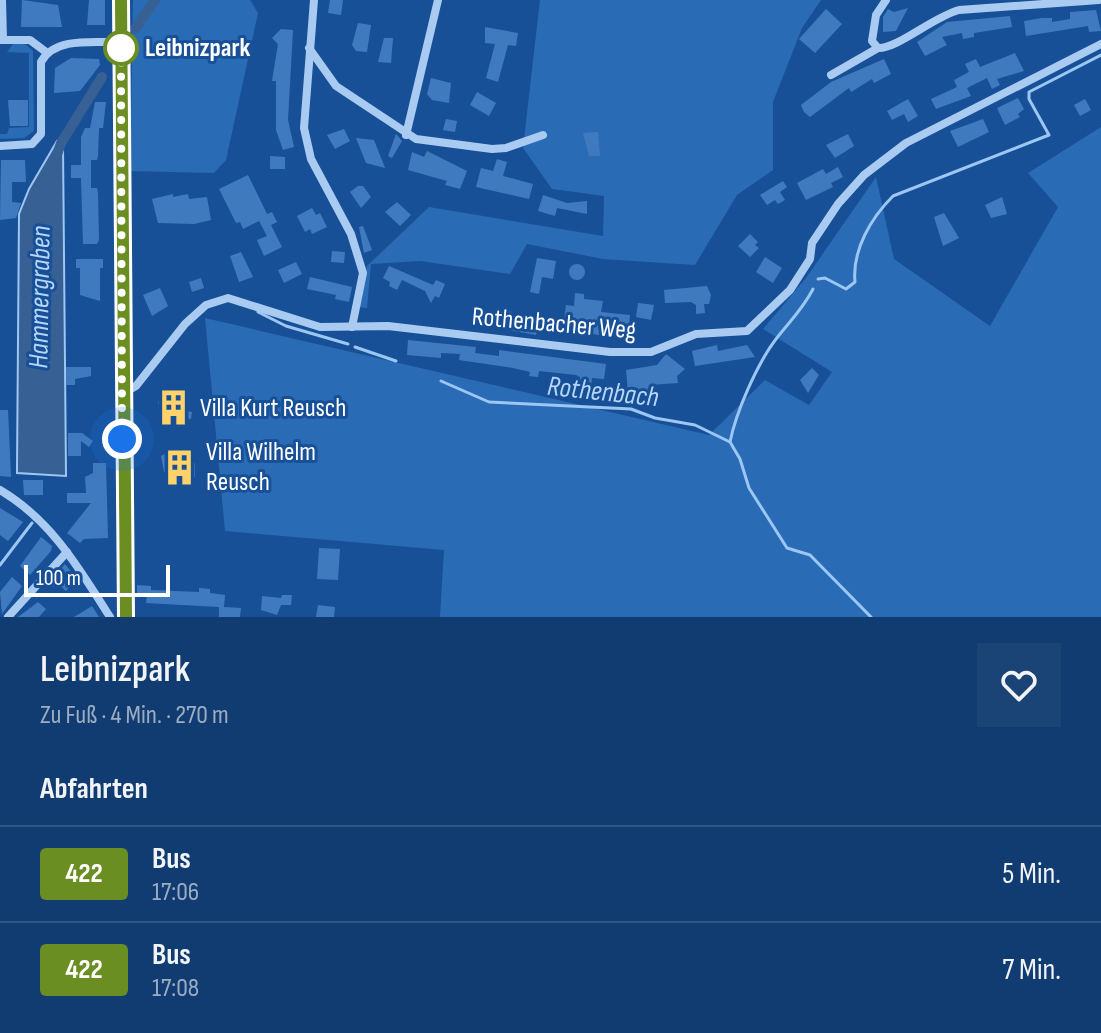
<!DOCTYPE html>
<html lang="de">
<head>
<meta charset="utf-8">
<style>
	body { margin:0; font-family:"Sofia Sans Condensed",sans-serif; background:#1a4376; color:#f1f3f6; height:100vh; display:flex; flex-direction:column; font-size:30px; white-space:nowrap }
	* { box-sizing:border-box; margin:0 }
	p { font-size:26px; color:#9cadc3 }
	.icon { flex:none; width:44px; height:44px; fill:none; stroke:currentColor; stroke-width:2; stroke-linecap:round; stroke-linejoin:round }
	.map { position:relative; height:617px; overflow:hidden }
	.details { display:flex; flex-direction:column; background:#113c71; flex:1 }
	.details>* { flex:none }
	.badge { padding:0 16px; border-radius:6px; font-size:28px; line-height:52px }
	.scale { position:absolute; left:24px; bottom:20px; width:146px; box-sizing:border-box; padding-left:8px; border:4px solid #fff; border-top:0; font-size:22px; line-height:28px; white-space:nowrap; color:#fff; -webkit-text-stroke:6px #175097; paint-order:stroke }
	.you { position:absolute; width:40px; height:40px; margin:-20px; border:6px solid #fff; border-radius:50%; background:#1a73e8; box-shadow:0 0 0 12px #1a73e833 }
	.map>.badge { position:absolute; translate:-50% -50%; box-shadow:0 0 0 4px #fff }
	h2 { padding:0 40px; font-size:30px; line-height:72px }
	.round { display:grid; place-items:center; flex:none; width:84px; height:84px; border-radius:0px; background:#1a4376 }
	.summary { display:flex; align-items:center; justify-content:space-between; height:136px; padding:0 40px }
	h1 { font-size:38px; font-weight:600; line-height:60px }
	ul { padding:0; list-style:none }
	li { display:flex; align-items:center; gap:24px; height:96px; padding:0 40px; border-top:2px solid #305684 }
	li div { flex:1 }
	li b { display:block; font-size:30px }
	li em { font-style:normal }
	li .badge { min-width:88px; font-weight:700; text-align:center }
	.map>svg:first-child { display:block }
	.green { fill:#2a6bb5 }
	.water { fill:#376094; stroke:#9cc6f4; stroke-width:2 }
	.lines { fill:none; stroke-linecap:round; stroke-linejoin:round }
	.stream { stroke:#9cc6f4; stroke-width:3 }
	.canal { stroke:#376094; stroke-width:10 }
	.building { fill:#407abe }
	.street { stroke:#aacbf1; stroke-width:8 }
	.secondary { stroke:#d8e8fc; stroke-width:11 }
	.line-casing { stroke:#fff; stroke-width:18 }
	.line { stroke:#6b8e23; stroke-width:12 }
	.walk { stroke:#fff; stroke-width:8; stroke-dasharray:0 14.4 }
	.stop-dot { fill:#fff; stroke:#6b8e23; stroke-width:4 }
	.labels { text-anchor:middle; dominant-baseline:central; stroke-width:6; stroke-linejoin:round; paint-order:stroke }
	.stop-label { font-size:26px; font-weight:bold; fill:#fff; stroke:#175097; text-anchor:start }
	.street-label { font-size:26px; fill:#fff; stroke:#175097 }
	.poi-label { font-size:26px; fill:#fff; stroke:#175097; text-anchor:start }
	.water-label { font-size:28px; font-style:italic; fill:#b6d5f8; stroke:#175097 }
</style>
</head>
<body>
<div class="map">
<svg width="1101" height="617" viewBox="0 0 1101 617">
	<rect width="100%" height="100%" fill="#175097"/>
	<!-- green -->
	<g class="green">
		<path d="M133 0H250L258 13 226 160 214 173 130 171Z"/>
		<path d="M540 0H821L802 28 773 102V170L737 195 695 265 603 259 527 244 510 274 420 261 371 264 367 308 358 307 367 266 429 207 603 236 604 196 552 189 523 148Z"/>
		<path d="M13 44H25L33 51 34 131 24 138 0 139V134H7L9 128 29 127V53L7 52Z"/>
		<path d="M1101 127V617H440L444 550 225 531 205 318 709 435 765 380 809 405 832 372 763 329 806 278 876 177 894 259 990 326 1058 207 1028 173Z"/>
	</g>
	<!-- water -->
	<path class="water" d="M57 141 63 145 66 476 17 473V468L19 214 29 189Z"/>
	<g class="lines">
		<!-- stream -->
		<g class="stream">
			<path d="M818 279 825 278 846 289 855 282C852 250 871 218 893 196L1049 135 1029 99V92L1101 55"/>
			<path d="M258 312 286 326 348 344"/>
			<path d="M355 347 396 361"/>
			<path d="M441 381 489 402 631 409 655 418 695 425 730 442C736 412 757 364 776 339 789 322 803 309 813 289"/>
			<path d="M730 442 740 459 749 488 787 548 810 555 871 617"/>
			<path d="M0 565 32 523"/>
		</g>
		<!-- canal -->
		<g class="canal">
			<path d="M135 29 155 0"/>
			<path d="M57 155 61 143 102 77"/>
		</g>
	</g>
	<!-- building -->
	<g class="building">
		<path d="M22 0 58 5 62 27H21Z"/>
		<path d="M89 0H105V25H87Z"/>
		<path d="M330 0H343L341 15 328 13Z"/>
		<path d="M908 8 896 31 883 32V17L888 9 894 12Z"/>
		<path d="M826 9 842 24 815 53 799 39Z"/>
		<path d="M1096 10 1101 31 1089 32 1088 26 1026 36 1024 21 1042 18H1052V22L1070 19V12Z"/>
		<path d="M1010 16 1012 27 974 33V37L963 39 962 33 942 37 947 45 925 56 917 42 947 22Z"/>
		<path d="M358 23 371 25 367 52 356 51 352 45Z"/>
		<path d="M485 27 518 33 516 46 508 45 498 82 486 78 495 44 485 43Z"/>
		<path d="M281 29 293 30 288 120 294 147 283 150 276 130V81H272L278 44 272 38Z"/>
		<path d="M384 38H393L391 63 378 62Z"/>
		<path d="M1015 53 1024 71 997 79 1000 85 992 89 987 78 967 88 971 96 936 109 931 99 957 87 954 80 969 72 965 64 976 59 980 67Z"/>
		<path d="M71 58 99 59 100 65 80 91 54 93 55 68Z"/>
		<path d="M884 59 891 74 874 83 872 79 851 92 849 88 810 117 804 112 801 105 831 82Z"/>
		<path d="M431 78 451 83 449 103 432 100 427 94Z"/>
		<path d="M477 92 496 103 489 116 470 105Z"/>
		<path d="M1018 98 1024 109 1018 114 1020 117 1005 125 997 108Z"/>
		<path d="M908 99 918 116 908 122 904 114 892 120 887 111Z"/>
		<path d="M1085 99 1091 110 1080 116 1074 105Z"/>
		<path d="M8 100H28V126H10Z"/>
		<path d="M95 102H106L103 128H99L98 156 97 160H91V188H97L98 193 99 240 97 244H83L81 178H71V165H81V137L85 128H90Z"/>
		<path d="M446 119 457 121 455 132 443 130Z"/>
		<path d="M983 119 989 132 958 147 950 131Z"/>
		<path d="M344 129 350 141 335 149 327 135Z"/>
		<path d="M598 132 600 156H589L583 133Z"/>
		<path d="M396 134 402 141 392 158 388 156Z"/>
		<path d="M848 134 854 146 835 158 826 145Z"/>
		<path d="M356 138 374 140 385 168 366 163Z"/>
		<path d="M427 151 467 171 460 189 445 185 447 181 408 170 412 152 424 157Z"/>
		<path d="M270 156 285 157V169H270Z"/>
		<path d="M497 159 507 162 503 176 533 184 529 199 476 187 481 168 493 171Z"/>
		<path d="M1 160H25L26 182H12V202L21 203 16 218 0 220Z"/>
		<path d="M838 167 843 177 831 183 833 187 806 200 797 183 823 169 826 174Z"/>
		<path d="M248 175 267 214 272 212 277 222 271 225 282 247 264 256 257 240 267 236 259 221 243 229 240 222 236 223 219 189Z"/>
		<path d="M783 181 787 187 780 192 785 200 778 204 775 200 767 205 760 195Z"/>
		<path d="M358 186H363L371 197 361 208 350 192Z"/>
		<path d="M173 194V197L188 194 189 199 207 197 211 220 194 224 158 223 152 199Z"/>
		<path d="M543 195 567 203 587 201V214L557 208 555 216 538 211Z"/>
		<path d="M1002 197 1007 214 991 218 985 205Z"/>
		<path d="M397 202 411 215 400 226 385 212Z"/>
		<path d="M312 208 316 215 320 213 327 227 312 234 310 229 305 232 297 216Z"/>
		<path d="M944 213 959 238 943 246 934 217Z"/>
		<path d="M363 226 372 250 364 253 359 227Z"/>
		<path d="M750 234 758 242 755 245 759 248 750 257 738 246Z"/>
		<path d="M332 251 345 252 344 263 331 262Z"/>
		<path d="M241 252 253 277 239 282 230 256Z"/>
		<path d="M765 257 782 268 773 283 756 272Z"/>
		<path d="M537 258 556 261 553 279 542 277 539 294 530 292Z"/>
		<path d="M76 259H103V268H100V301L80 295V268H76Z"/>
		<path d="M296 262 302 274 284 283 278 270Z"/>
		<circle cx="577" cy="272" r="8"/>
		<path d="M389 266 433 285 436 280 445 284 439 298 435 296 431 303 425 291 402 280 397 290 389 286 390 282 383 278Z"/>
		<path d="M310 277 352 287 349 302 335 299 336 295 307 289Z"/>
		<path d="M201 278 204 288 192 292 189 282Z"/>
		<path d="M707 286 711 295 709 304H704L705 313 696 314V305L691 302 665 303 664 290Z"/>
		<path d="M160 288 168 306 152 316 143 295Z"/>
		<path d="M575 293 584 294V299L603 301 601 312 630 315 629 325 600 323 599 335 570 331 571 322 564 321 566 305 574 306Z"/>
		<path d="M638 303 654 305 651 320 636 317Z"/>
		<path d="M503 310 512 312V317L538 321 536 335 497 328Z"/>
		<path d="M408 340 476 347 475 353 499 356V350L606 364 604 379 592 378 591 386 579 385 580 377 576 375 539 371 538 377 529 376 530 372 513 368 459 360 460 354 441 353V358L407 355Z"/>
		<path d="M717 345 718 351 747 345 755 357 695 366 692 351Z"/>
		<path d="M666 354 685 369 677 376 678 383 649 385 650 396 641 397V392L628 393 626 370 657 365Z"/>
		<path d="M66 367H91V376L75 379V385H66Z"/>
		<path d="M812 368 819 375 808 393 800 380Z"/>
		<path d="M187 398V411L192 412 191 419 161 416 158 401Z"/>
		<path d="M0 410H8L11 477 0 476Z"/>
		<path d="M68 433H82L93 441 89 447 81 441V456H68Z"/>
		<path d="M165 454 188 455V464L195 463V477H174L164 472 161 456Z"/>
		<path d="M93 463H106L108 538 84 539 80 543 67 533 91 503H67V493H86L85 477 93 473Z"/>
		<path d="M23 480H43V495H24Z"/>
		<path d="M0 508 23 522 8 541 0 535Z"/>
		<path d="M41 537 52 546 51 551 30 575 20 566Z"/>
		<path d="M319 548 340 549 338 580 317 579Z"/>
		<path d="M65 564 77 579 66 591 57 583 53 587 48 583Z"/>
		<path d="M12 577 22 586 2 614 0 592Z"/>
		<path d="M137 585 151 586V590L199 592V588L210 589V593L225 595 224 607 241 608 240 617H219V607L146 603 147 594H137Z"/>
		<path d="M282 595H292L291 605H281L277 615 261 610 262 596 281 598Z"/>
		<path d="M38 602 46 609 39 617H18Z"/>
		<path d="M318 605 335 607 334 617H316Z"/>
		<path d="M92 606 99 617H74Z"/>
	</g>
	<g class="lines">
		<!-- street -->
		<g class="street">
			<path d="M2 0 3 40"/>
			<path d="M314 0 304 128 311 159 351 234 363 273 352 327"/>
			<path d="M886 0 876 15 872 41 878 48C897 49 933 17 959 10L1099 0"/>
			<path d="M0 40H30L46 52"/>
			<path d="M309 48 336 86 416 139 492 149 506 148 543 135"/>
			<path d="M831 75 878 48"/>
			<path d="M406 135 438 0"/>
			<path d="M0 146 32 144 41 134V62C55 36 96 43 121 42"/>
			<path d="M122 394 136 386 185 324 206 305 228 298 320 327 388 326 610 352H651L696 334 747 331 790 290 810 259 812 243 838 204 864 175 906 143 1101 44"/>
			<path d="M0 490C51 520 79 568 110 617"/>
			<path d="M8 617 67 552"/>
		</g>
		<!-- secondary -->
		<path class="secondary" d="M121 0 126 617"/>
	</g>
	<g class="lines">
		<defs>
			<path id="line" d="M121 0 126 617"/>
		</defs>
		<!-- line casing -->
		<use href="#line" class="line-casing"/>
		<!-- line -->
		<use href="#line" class="line"/>
		<!-- walk -->
		<path class="walk" d="M121 48 122 439"/>
	</g>
	<!-- icons -->
	<defs>
		<symbol id="building-bare" viewBox="-9 -9 18 18"><path d="M-4-6H4V6H1V3H-1V6H-4ZM-2.5-4.3h1.7v1.8h-1.7ZM.8-4.3h1.7v1.8H.8ZM-2.5-1h1.7V.8h-1.7ZM.8-1h1.7V.8H.8Z" fill="#ffd26a" stroke="#175097" stroke-width="2.5" paint-order="stroke"/></symbol>
	</defs>
	<g fill-rule="evenodd">
		<use href="#building-bare" x="148" y="382" width="51" height="51"/>
		<use href="#building-bare" x="154" y="442" width="51" height="51"/>
	</g>
	<!-- markers -->
	<circle class="stop-dot" cx="121" cy="48" r="16"/>
	<g class="labels">
		<!-- stop labels -->
		<g class="stop-label">
			<text x="145" y="48">Leibnizpark</text>
		</g>
		<!-- street labels -->
		<g class="street-label">
			<text transform="translate(554 324) rotate(5)">Rothenbacher Weg</text>
		</g>
		<!-- poi labels -->
		<g class="poi-label">
			<text x="200" y="408">Villa Kurt Reusch</text>
			<text x="206" y="452">Villa Wilhelm<tspan x="206" dy="30">Reusch</tspan></text>
		</g>
		<!-- water labels -->
		<g class="water-label">
			<text transform="translate(40 297) rotate(-89)">Hammergraben</text>
			<text transform="translate(603 392) rotate(6)">Rothenbach</text>
		</g>
	</g>
</svg>
<div class="scale">100 m</div>
<div class="you" style="left:122px;top:439px"></div>
</div>
<section class="details">
<div class="summary"><div><h1>Leibnizpark</h1><p>Zu Fuß · 4 Min. · 270 m</p></div><a class="round"><svg class="icon" aria-label="heart" viewBox="0 0 24 24"><path d="M12 20l-8-8c-3-5 5-10 8-4 3-6 11-1 8 4z"/></svg></a></div>
<h2>Abfahrten</h2>
<ul>
<li><span class="badge" style="background:#6b8e23;color:#fff">422</span><div><b>Bus</b><p>17:06</p></div><em>5 Min.</em></li>
<li><span class="badge" style="background:#6b8e23;color:#fff">422</span><div><b>Bus</b><p>17:08</p></div><em>7 Min.</em></li>
</ul>
</section>
</body>
</html>
